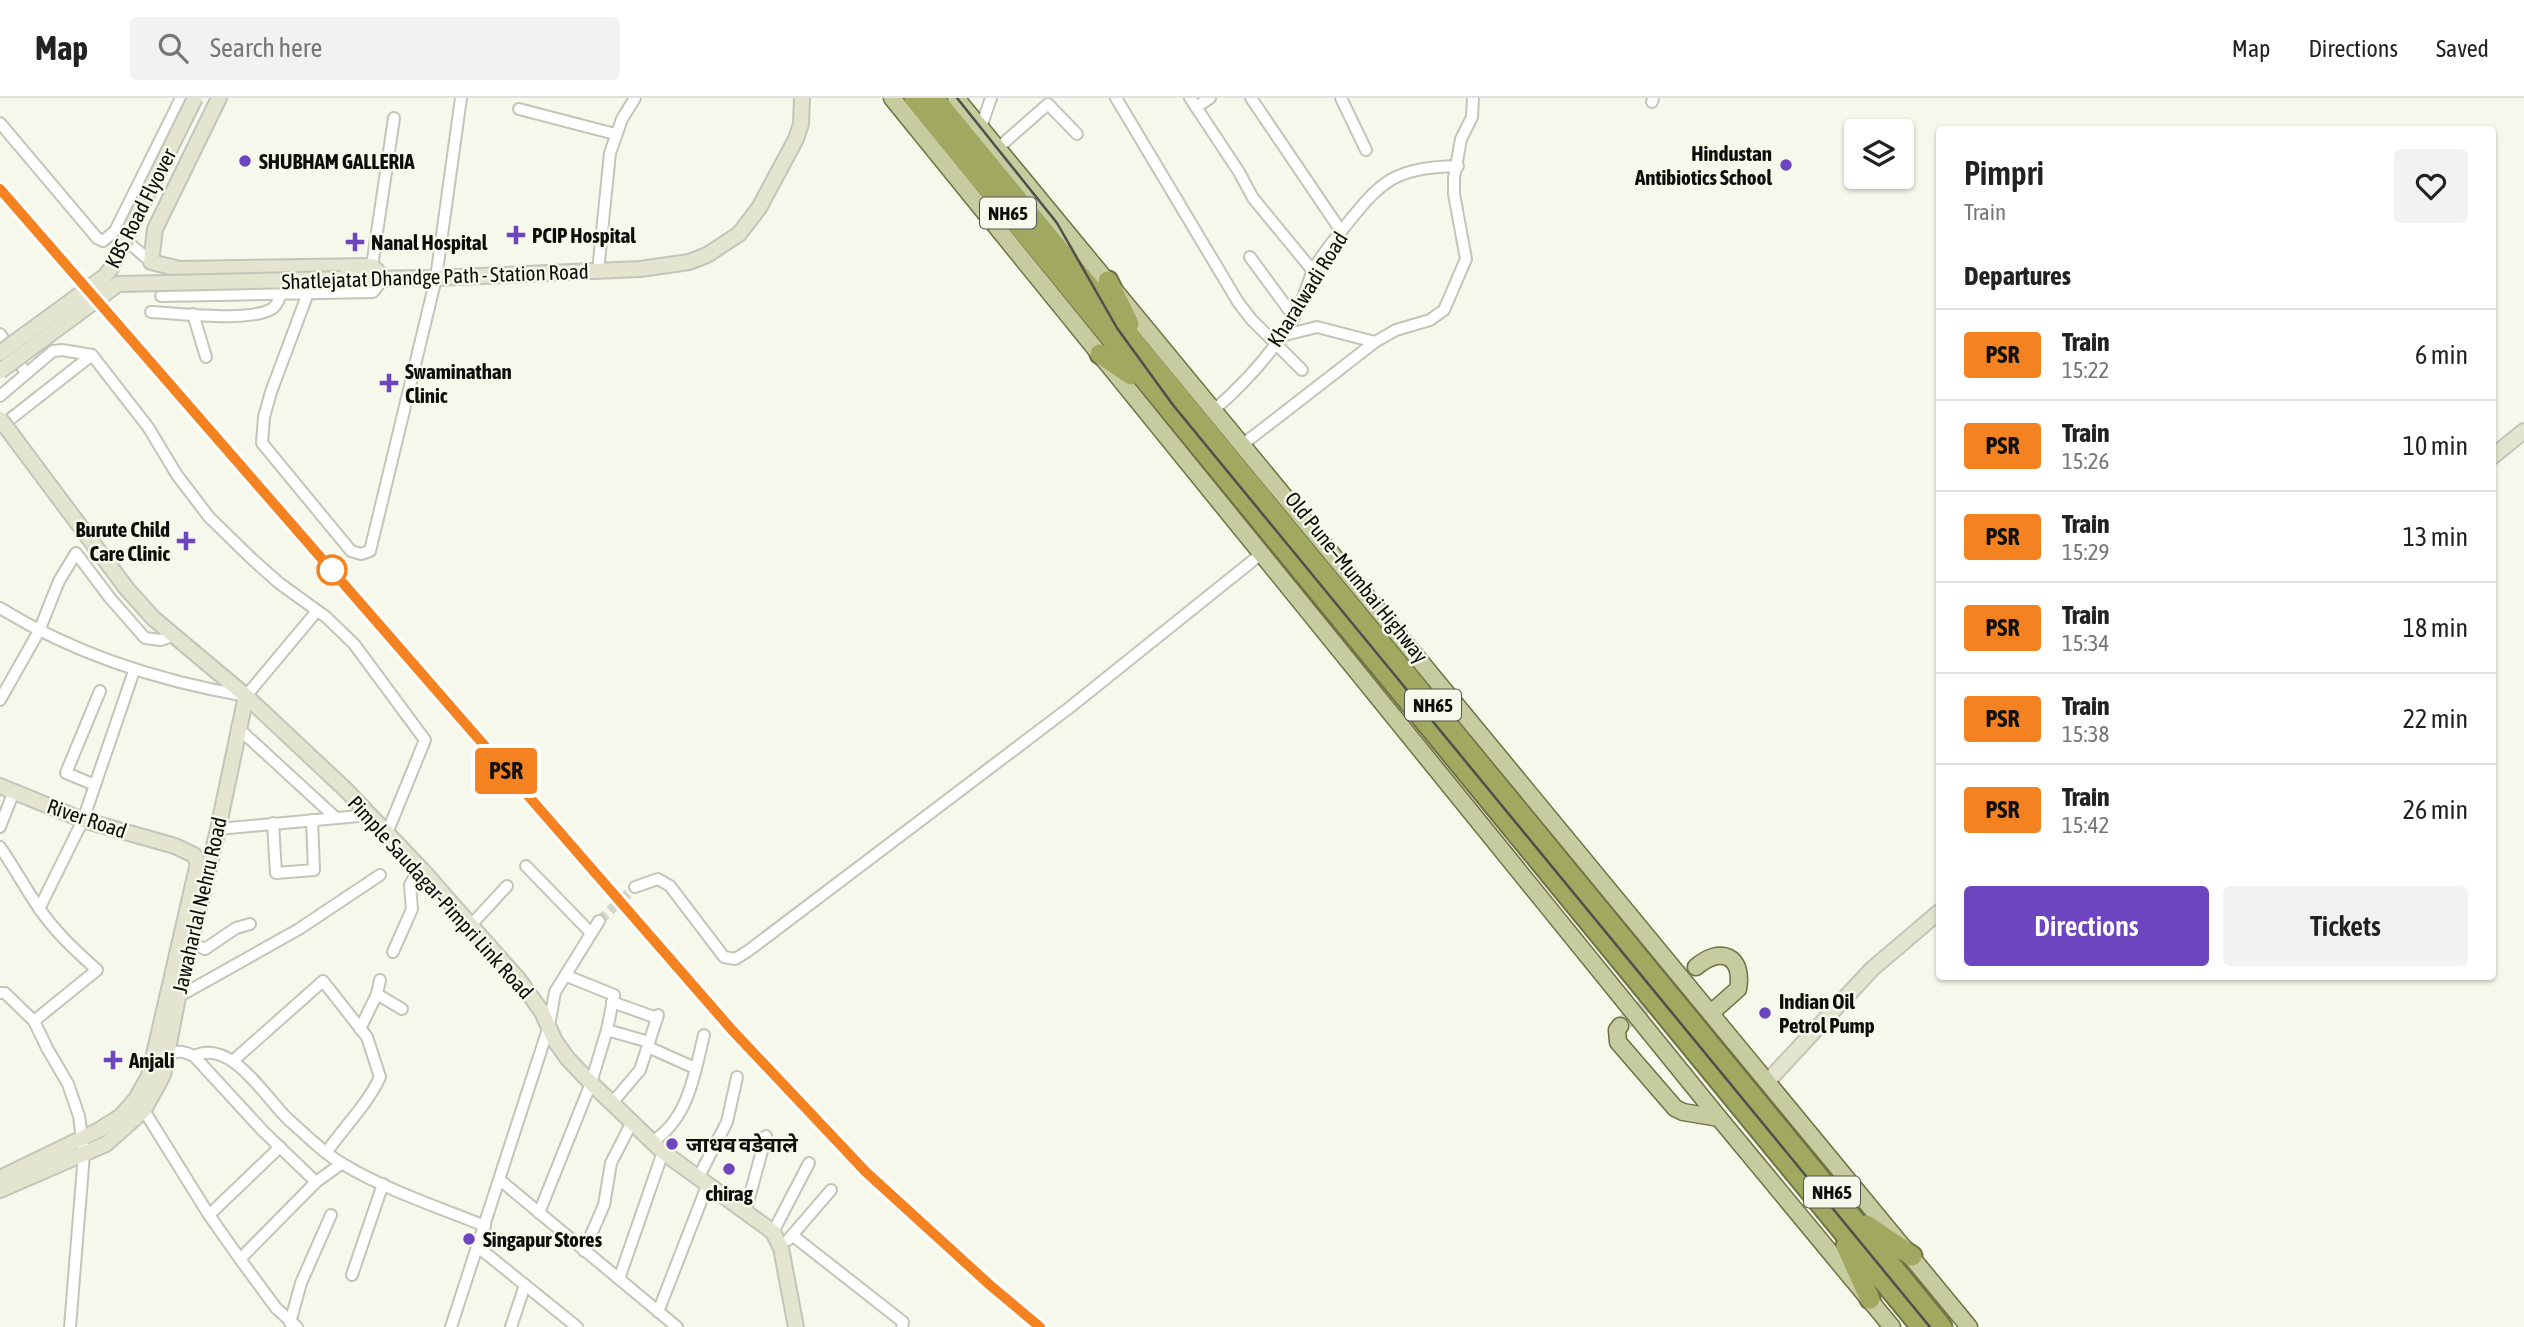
<!DOCTYPE html>
<html lang="en">
<head>
<meta charset="utf-8">
<style>
	body { margin:0; font-family:"Asap Condensed","Noto Sans Devanagari",sans-serif; background:#f2f2f2; color:#222; height:100vh; display:flex; flex-direction:column; font-size:26px; white-space:nowrap }
	* { box-sizing:border-box; margin:0 }
	p { font-size:23px; color:#767676 }
	.icon { flex:none; width:38px; height:38px; fill:none; stroke:currentColor; stroke-width:2; stroke-linecap:round; stroke-linejoin:round }
	.map { position:relative; flex:1; overflow:hidden }
	.sheet { position:absolute; left:1936px; top:28px; width:560px; height:854px; display:flex; flex-direction:column; background:#fff; border-radius:7px; box-shadow:0 2px 5px #0004 }
	.sheet>* { flex:none }
	.badge { padding:0 14px; border-radius:5px; font-size:24px; line-height:46px }
	.buttons { position:absolute; left:1844px; top:21px; display:grid; gap:14px }
	.buttons a { display:grid; place-items:center; width:70px; height:70px; border-radius:7px; background:#fff; box-shadow:0 2px 5px #0004; font-size:35px }
	.map>.badge { position:absolute; translate:-50% -50%; box-shadow:0 0 0 4px #fff }
	h2 { padding:0 28px; font-size:26px; line-height:63px }
	.round { display:grid; place-items:center; flex:none; width:74px; height:74px; border-radius:7px; background:#f2f2f2 }
	.overview { display:flex; align-items:center; justify-content:space-between; height:119px; padding:0 28px }
	h1 { font-size:33px; font-weight:600; line-height:52px }
	.primary-button { display:flex; gap:14px; margin-top:auto; padding:14px 28px }
	.primary-button a { flex:1; height:80px; border-radius:7px; background:#6d46bf; color:#fff; font-size:28px; font-weight:600; line-height:80px; text-align:center }
	.primary-button a+a { background:#f2f2f2; color:#222 }
	ul { padding:0; list-style:none }
	li { display:flex; align-items:center; gap:21px; height:91px; padding:0 28px; border-top:2px solid #e0e0e0 }
	li div { flex:1 }
	li b { display:block; font-size:26px }
	li em { font-style:normal }
	li .badge { min-width:77px; font-weight:700; text-align:center }
	header { display:flex; align-items:center; gap:42px; box-sizing:border-box; height:98px; padding:0 35px; background:#fff; border-bottom:2px solid #e0e0e0 }
	header strong { font-size:33px }
	nav { display:flex; gap:38px; margin-inline-start:auto; font-size:24px }
	.search { width:490px; height:63px; background:#f2f2f2; display:flex; align-items:center; gap:18px; box-sizing:border-box; padding:0 24px; border-radius:7px; color:#767676; font-size:26px }
	.map>svg:first-child { display:block }
	.lines { fill:none; stroke-linecap:round; stroke-linejoin:round }
	.street-tunnel { stroke:#d3d5c9; stroke-width:10; stroke-dasharray:10 5; stroke-linecap:butt }
	.primary-tunnel { stroke:#d3d5c9; stroke-width:16; stroke-dasharray:16 8; stroke-linecap:butt }
	.street-casing { stroke:#c3c5b9; stroke-width:14 }
	.secondary-casing { stroke:#c3c5b9; stroke-width:18 }
	.primary-casing { stroke:#6d7242; stroke-width:19 }
	.highway-casing { stroke:#6d7242; stroke-width:23 }
	.street { stroke:#fff; stroke-width:10 }
	.secondary { stroke:#e3e5d0; stroke-width:14 }
	.primary { stroke:#c7cba0; stroke-width:16 }
	.highway { stroke:#a1a961; stroke-width:19 }
	.rail { stroke:#50504a; stroke-width:2.5 }
	.secondary-bridge-casing { stroke:#c3c5b9; stroke-width:18; stroke-linecap:butt }
	.secondary-bridge { stroke:#e3e5d0; stroke-width:14 }
	.line-casing { stroke:#fff; stroke-width:16 }
	.line { stroke:#f58220; stroke-width:10 }
	.poi-dot { fill:#6d46bf; stroke:#f6f8eb; stroke-width:2.5 }
	.stop-dot { fill:#fff; stroke:#f58220; stroke-width:3.5 }
	.labels { text-anchor:middle; dominant-baseline:central; stroke-width:5; stroke-linejoin:round; paint-order:stroke }
	.shield { fill:#f6f8eb; stroke:#53544d; stroke-width:2 }
	.shield-label { font-size:19px; font-weight:bold; fill:#0d0d09 }
	.poi-label { font-size:21px; font-weight:bold; fill:#0d0d09; stroke:#f6f8eb; text-anchor:start }
	.street-label { font-size:21px; fill:#0d0d09; stroke:#f6f8eb }
</style>
</head>
<body>
<header>
<strong>Map</strong>
<div class="search"><svg class="icon" aria-label="search" viewBox="0 0 24 24"><circle cx="10" cy="10" r="6"/><path d="M15 15l6 6"/></svg>Search here</div>
<nav><a>Map</a><a>Directions</a><a>Saved</a></nav>
</header>
<div class="map">
<svg width="2524" height="1229" viewBox="0 0 2524 1229">
	<rect width="100%" height="100%" fill="#f6f8eb"/>
	<g class="lines">
		<!-- street-tunnel -->
		<path class="street-tunnel" d="M599 823 635 789"/>
		<!-- primary-tunnel -->
		<path class="primary-tunnel" d="M1620 928 1696 869"/>
		<defs>
			<g id="street">
				<path d="M1116 0 1238 204 1251 221 1302 272"/>
				<path d="M1190 0 1239 74 1253 100 1313 173"/>
				<path d="M1251 0 1341 133"/>
				<path d="M1341 0 1366 52"/>
				<path d="M1652 4 1653 0"/>
				<path d="M1196 9 1210 0"/>
				<path d="M519 11 615 36"/>
				<path d="M0 25 97 140 103 143 115 133 181 0"/>
				<path d="M981 29 991 0"/>
				<path d="M998 50 1048 6 1077 36"/>
				<path d="M121 138 151 164"/>
				<path d="M1250 159 1294 219"/>
				<path d="M372 168 394 20"/>
				<path d="M598 173 610 55 622 21 635 0"/>
				<path d="M308 195 271 294 264 319 262 345 351 453 361 456 370 453 436 180 461 0"/>
				<path d="M161 198 373 194 384 180"/>
				<path d="M151 214C178 215 252 225 273 210 278 206 279 201 280 196"/>
				<path d="M193 216 206 259"/>
				<path d="M0 236 26 275"/>
				<path d="M1281 238 1317 229 1375 244"/>
				<path d="M0 298 53 253 62 252 92 257 148 329 177 377 209 419 251 460 279 485 326 519 354 546 425 642 387 735"/>
				<path d="M1214 312C1244 286 1273 254 1294 219 1302 205 1306 190 1312 175 1319 159 1332 145 1343 131 1382 82 1393 70 1458 68"/>
				<path d="M0 329 92 257"/>
				<path d="M1242 347 1375 244 1396 232 1430 222 1444 212 1466 161 1454 96V80L1461 41 1472 19 1473 0"/>
				<path d="M0 510C76 557 158 583 246 598L317 513"/>
				<path d="M0 602 39 533 59 483 76 455 110 500 145 540 161 542 174 537"/>
				<path d="M237 629 336 720"/>
				<path d="M95 687 66 675 100 593"/>
				<path d="M273 725 276 775 314 772 312 722"/>
				<path d="M0 729 14 693"/>
				<path d="M218 731 370 717"/>
				<path d="M0 749C14 769 25 790 39 810 55 834 76 853 97 872L34 923"/>
				<path d="M526 768 591 835"/>
				<path d="M635 789 658 781 670 788 724 859 735 861 748 853 1069 610 1261 456"/>
				<path d="M39 811 83 722 134 573"/>
				<path d="M471 827 507 788"/>
				<path d="M190 845 205 851 236 830 250 826"/>
				<path d="M393 854 412 811 410 787 420 769"/>
				<path d="M567 878 614 897 607 932"/>
				<path d="M0 895H5L34 923 47 950 68 986 79 1018 84 1056 70 1229"/>
				<path d="M377 896 380 882"/>
				<path d="M178 899 299 831 380 777"/>
				<path d="M612 904 657 920"/>
				<path d="M360 931 377 896 402 911"/>
				<path d="M648 949 695 970"/>
				<path d="M167 957C178 952 183 953 194 958 232 940 265 1000 289 1022 306 1037 323 1055 343 1066 386 1092 438 1109 485 1128"/>
				<path d="M194 958 263 1033 316 1084"/>
				<path d="M234 962 323 883 367 939 380 979C367 1007 344 1029 326 1055"/>
				<path d="M612 1005 640 972 658 917"/>
				<path d="M140 1006 209 1117 240 1161 276 1210 297 1229"/>
				<path d="M652 1044C689 1020 694 977 704 937"/>
				<path d="M698 1080 727 1024 737 979"/>
				<path d="M500 1082 677 1229"/>
				<path d="M539 1115 591 985 607 932 649 944"/>
				<path d="M745 1115 766 1038"/>
				<path d="M209 1117 280 1049"/>
				<path d="M773 1134 809 1065"/>
				<path d="M792 1137 903 1224 902 1229"/>
				<path d="M788 1142 831 1092"/>
				<path d="M478 1149 577 1229"/>
				<path d="M584 1153 604 1107 611 1065 632 1024"/>
				<path d="M240 1161 316 1084 341 1066"/>
				<path d="M352 1177 383 1086"/>
				<path d="M619 1181 663 1054"/>
				<path d="M658 1214 707 1088"/>
				<path d="M290 1225 301 1185 331 1117"/>
				<path d="M451 1229 549 928 555 894 599 823"/>
				<path d="M511 1229 525 1187"/>
			</g>
			<g id="secondary">
				<path d="M219 0 155 131 151 164 180 171 372 168 384 180"/>
				<path d="M341 181 436 180 640 171 689 164 707 157 739 136 759 110 796 41 801 26 802 0"/>
				<path d="M2492 359 2524 333"/>
				<path d="M153 520 246 598 346 692 423 773 519 882 542 914 555 943 568 961 591 985 663 1054 773 1134 781 1150 796 1229"/>
				<path d="M0 688 83 722 175 748 194 757 198 765 149 978 136 1001 121 1018 99 1032 0 1080"/>
				<path d="M1767 984 1872 871 1939 814"/>
				<path d="M0 1092 106 1046 144 1012 163 977 178 899 218 731 246 598"/>
			</g>
			<g id="primary">
				<path d="M892 0 1719 1020 1892 1229"/>
				<path d="M956 0 1969 1229"/>
				<path d="M1696 869C1720 848 1744 857 1738 891L1711 915"/>
				<path d="M1620 928 1617 932 1618 944 1675 1010 1683 1014 1719 1020"/>
			</g>
			<g id="highway">
				<path d="M914 0 1921 1229"/>
				<path d="M934 0 1942 1229"/>
				<path d="M1108 183 1129 226"/>
				<path d="M1100 256 1131 277"/>
				<path d="M1866 1127 1912 1158"/>
				<path d="M1846 1148 1870 1201"/>
			</g>
		</defs>
		<!-- street casing -->
		<use href="#street" class="street-casing"/>
		<!-- secondary casing -->
		<use href="#secondary" class="secondary-casing"/>
		<!-- primary casing -->
		<use href="#primary" class="primary-casing"/>
		<!-- highway casing -->
		<use href="#highway" class="highway-casing"/>
		<!-- street -->
		<use href="#street" class="street"/>
		<!-- secondary -->
		<use href="#secondary" class="secondary"/>
		<!-- primary -->
		<use href="#primary" class="primary"/>
		<!-- highway -->
		<use href="#highway" class="highway"/>
		<!-- rail -->
		<g class="rail">
			<path d="M957 0 1057 125 1117 230 1173 307 1930 1229"/>
			<path d="M0 91 732 932 866 1074 991 1188 1039 1229"/>
		</g>
		<defs>
			<g id="secondary-bridge">
				<path d="M0 255 104 179 110 172 195 0"/>
				<path d="M0 273 118 186 341 181"/>
				<path d="M0 321 127 491 153 520"/>
			</g>
		</defs>
		<!-- secondary-bridge casing -->
		<use href="#secondary-bridge" class="secondary-bridge-casing"/>
		<!-- secondary-bridge -->
		<use href="#secondary-bridge" class="secondary-bridge"/>
	</g>
	<g class="lines">
		<defs>
			<path id="line" d="M0 91 732 932 866 1074 991 1188 1040 1229"/>
		</defs>
		<!-- line casing -->
		<use href="#line" class="line-casing"/>
		<!-- line -->
		<use href="#line" class="line"/>
	</g>
	<!-- markers -->
	<g class="poi-dot">
		<circle cx="245" cy="63" r="7"/>
		<circle cx="1786" cy="67" r="7"/>
		<path d="M512.5 126.5h7v7h7v7h-7v7h-7v-7h-7v-7h7z"/>
		<path d="M351.5 133.5h7v7h7v7h-7v7h-7v-7h-7v-7h7z"/>
		<path d="M385.5 274.5h7v7h7v7h-7v7h-7v-7h-7v-7h7z"/>
		<path d="M182.5 432.5h7v7h7v7h-7v7h-7v-7h-7v-7h7z"/>
		<circle cx="1765" cy="915" r="7"/>
		<path d="M109.5 951.5h7v7h7v7h-7v7h-7v-7h-7v-7h7z"/>
		<circle cx="672" cy="1046" r="7"/>
		<circle cx="729" cy="1071" r="7"/>
		<circle cx="469" cy="1141" r="7"/>
	</g>
	<circle class="stop-dot" cx="332" cy="472" r="14"/>
	<g class="labels">
		<!-- shield labels -->
		<g class="shield">
			<rect x="980" y="99.5" width="56" height="31" rx="5"/>
			<rect x="1405" y="591.5" width="56" height="31" rx="5"/>
			<rect x="1804" y="1078.5" width="56" height="31" rx="5"/>
		</g>
		<g class="shield-label">
			<text x="1008" y="115">NH65</text>
			<text x="1433" y="607">NH65</text>
			<text x="1832" y="1094">NH65</text>
		</g>
		<!-- poi labels -->
		<g class="poi-label">
			<text x="1772" y="55" text-anchor="end">Hindustan<tspan x="1772" dy="24">Antibiotics School</tspan></text>
			<text x="259" y="63">SHUBHAM GALLERIA</text>
			<text x="532" y="137">PCIP Hospital</text>
			<text x="371" y="144">Nanal Hospital</text>
			<text x="405" y="273">Swaminathan<tspan x="405" dy="24">Clinic</tspan></text>
			<text x="170" y="431" text-anchor="end">Burute Child<tspan x="170" dy="24">Care Clinic</tspan></text>
			<text x="1779" y="903">Indian Oil<tspan x="1779" dy="24">Petrol Pump</tspan></text>
			<text x="129" y="962">Anjali</text>
			<text x="686" y="1046">जाधव वडेवाले</text>
			<text x="729" y="1095" text-anchor="middle">chirag</text>
			<text x="483" y="1141">Singapur Stores</text>
		</g>
		<!-- street labels -->
		<g class="street-label">
			<text transform="translate(140 110) rotate(-63)">KBS Road Flyover</text>
			<text transform="translate(435 178) rotate(-2)">Shatlejatat Dhandge Path - Station Road</text>
			<text transform="translate(1307 191) rotate(-58)">Kharalwadi Road</text>
			<text transform="translate(1357 479) rotate(51)">Old Pune–Mumbai Highway</text>
			<text transform="translate(87 720) rotate(19)">River Road</text>
			<text transform="translate(441 799) rotate(48)">Pimple Saudagar-Pimpri Link Road</text>
			<text transform="translate(199 807) rotate(-77)">Jawaharlal Nehru Road</text>
		</g>
	</g>
</svg>
<div class="buttons">
<a><svg class="icon" aria-label="layers" viewBox="0 0 24 24"><path d="M12 4l9 5-9 5-9-5zM3 14l9 5 9-5"/></svg></a>
</div>
<b class="badge" style="left:506px;top:673px;background:#f58220;color:#111">PSR</b>
<section class="sheet">
<div class="overview"><div><h1>Pimpri</h1><p>Train</p></div><a class="round"><svg class="icon" aria-label="heart" viewBox="0 0 24 24"><path d="M12 20l-8-8c-3-5 5-10 8-4 3-6 11-1 8 4z"/></svg></a></div>
<h2>Departures</h2>
<ul>
<li><span class="badge" style="background:#f58220;color:#111">PSR</span><div><b>Train</b><p>15:22</p></div><em>6 min</em></li>
<li><span class="badge" style="background:#f58220;color:#111">PSR</span><div><b>Train</b><p>15:26</p></div><em>10 min</em></li>
<li><span class="badge" style="background:#f58220;color:#111">PSR</span><div><b>Train</b><p>15:29</p></div><em>13 min</em></li>
<li><span class="badge" style="background:#f58220;color:#111">PSR</span><div><b>Train</b><p>15:34</p></div><em>18 min</em></li>
<li><span class="badge" style="background:#f58220;color:#111">PSR</span><div><b>Train</b><p>15:38</p></div><em>22 min</em></li>
<li><span class="badge" style="background:#f58220;color:#111">PSR</span><div><b>Train</b><p>15:42</p></div><em>26 min</em></li>
</ul>
<div class="primary-button"><a>Directions</a><a>Tickets</a></div>
</section>
</div>
</body>
</html>
